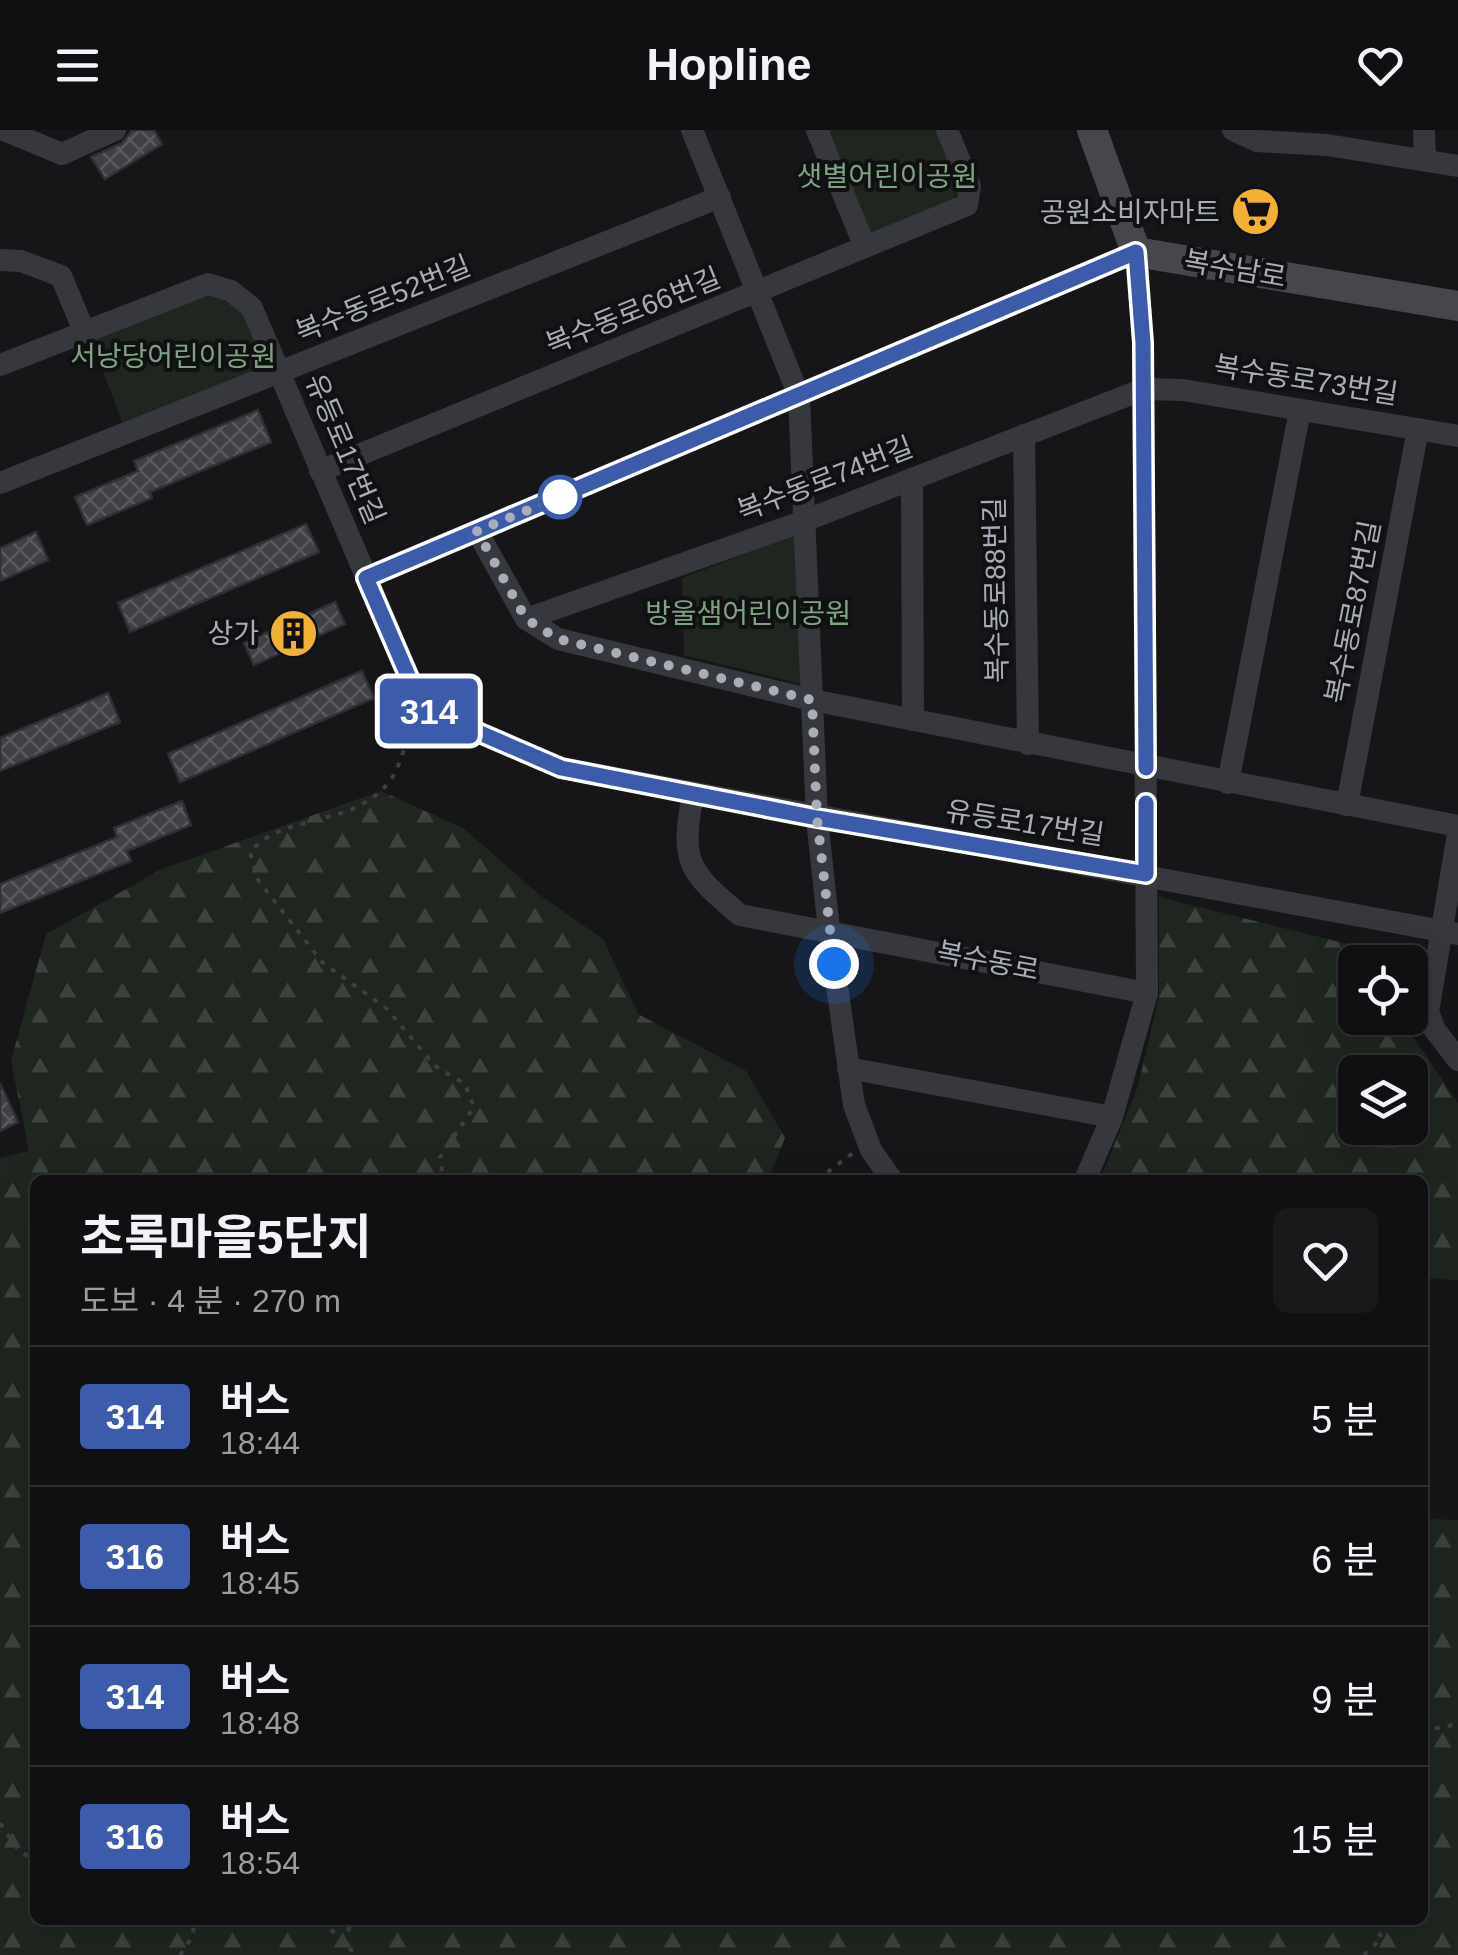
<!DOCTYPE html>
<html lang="ko">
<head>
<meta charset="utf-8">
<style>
	body { margin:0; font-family:Helvetica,"Noto Sans KR",sans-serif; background:#19191b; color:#f1f3f6; height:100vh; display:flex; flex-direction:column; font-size:38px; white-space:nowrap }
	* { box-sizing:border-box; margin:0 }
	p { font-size:32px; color:#9c9d9f }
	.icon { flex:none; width:55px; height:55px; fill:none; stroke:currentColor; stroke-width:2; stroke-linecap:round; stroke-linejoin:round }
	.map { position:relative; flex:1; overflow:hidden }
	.drawer { position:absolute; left:30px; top:1045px; width:1398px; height:750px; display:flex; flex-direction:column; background:#101012; border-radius:15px; box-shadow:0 10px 40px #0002,0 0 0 2px #303032 }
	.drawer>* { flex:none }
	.badge { padding:0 20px; border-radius:8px; font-size:35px; line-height:65px }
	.tools { position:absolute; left:1338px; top:815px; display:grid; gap:20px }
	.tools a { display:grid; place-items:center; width:90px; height:90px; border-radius:15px; background:#101012; box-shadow:0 10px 40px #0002,0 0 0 2px #303032; font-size:50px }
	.you { position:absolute; width:50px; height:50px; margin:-25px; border:8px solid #fff; border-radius:50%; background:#1a73e8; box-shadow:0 0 0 15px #1a73e833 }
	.map>.badge { position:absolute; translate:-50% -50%; box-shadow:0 0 0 5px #fff }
	.round { display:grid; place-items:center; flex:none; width:105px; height:105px; border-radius:15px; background:#19191b }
	.headline { display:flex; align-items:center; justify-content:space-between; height:170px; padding:0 50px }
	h1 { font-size:48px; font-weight:700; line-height:75px }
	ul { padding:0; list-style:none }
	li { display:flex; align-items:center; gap:30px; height:140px; padding:0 50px; border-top:2px solid #303032 }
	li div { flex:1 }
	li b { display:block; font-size:38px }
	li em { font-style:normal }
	li .badge { min-width:110px; font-weight:700; text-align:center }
	header { display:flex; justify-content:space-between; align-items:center; height:130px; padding:0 50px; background:#101012; font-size:45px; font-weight:700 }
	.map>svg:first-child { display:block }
	.forest { fill:url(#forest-firs); fill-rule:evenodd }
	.green { fill:#1e261f }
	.building { fill:url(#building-cross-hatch); stroke:#303034; stroke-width:2.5 }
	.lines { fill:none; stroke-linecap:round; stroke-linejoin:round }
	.path { stroke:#3d3f44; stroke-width:4; stroke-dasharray:5 8; stroke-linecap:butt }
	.street { stroke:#37383d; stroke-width:22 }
	.secondary { stroke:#45474d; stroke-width:30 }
	.line-casing { stroke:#fff; stroke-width:22 }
	.line { stroke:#3d5bab; stroke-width:15 }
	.walk { stroke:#a8adb8; stroke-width:10; stroke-dasharray:0 18 }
	.stop-dot { fill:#fff; stroke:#3d5bab; stroke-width:5 }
	.labels { text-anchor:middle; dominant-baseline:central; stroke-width:8; stroke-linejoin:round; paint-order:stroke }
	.park-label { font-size:28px; fill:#7fa381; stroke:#111113 }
	.poi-label { font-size:28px; fill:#a8adb8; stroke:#111113; text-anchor:end }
	.street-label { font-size:28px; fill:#a8adb8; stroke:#111113 }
</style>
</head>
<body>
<header><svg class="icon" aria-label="menu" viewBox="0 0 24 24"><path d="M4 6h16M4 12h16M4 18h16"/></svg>Hopline<svg class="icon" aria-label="heart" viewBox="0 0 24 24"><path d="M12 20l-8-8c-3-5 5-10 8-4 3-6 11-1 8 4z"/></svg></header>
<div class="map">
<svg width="1458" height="1825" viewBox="0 0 1458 1825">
	<defs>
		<pattern id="forest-firs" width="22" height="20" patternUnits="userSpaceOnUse" patternTransform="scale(2.5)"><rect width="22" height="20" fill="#1e261f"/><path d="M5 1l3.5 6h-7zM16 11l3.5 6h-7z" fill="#3c433d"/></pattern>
		<pattern id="building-cross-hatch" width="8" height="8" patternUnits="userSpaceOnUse" patternTransform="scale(2.5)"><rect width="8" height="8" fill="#404145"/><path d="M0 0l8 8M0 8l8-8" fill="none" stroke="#595a5e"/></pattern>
	</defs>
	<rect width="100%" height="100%" fill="#161618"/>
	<!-- forest -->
	<g class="forest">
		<path d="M381 661 463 698 541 766 603 809 638 884 746 941 785 1008 768 1050H35V1790H1422L1423 1389 1458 1390V1825H0V1028L29 1021 11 931 46 804 162 739Z"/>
		<path d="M1159 767 1412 830 1410 884V832H1355V888H1410V902L1458 973V1150L1423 1148 1422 1050H1100L1138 956 1159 867ZM1355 942H1410V998H1355Z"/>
	</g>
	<!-- green -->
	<g class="green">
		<path d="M817 0H936L960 59 954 69 861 108Z"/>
		<path d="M212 165 247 182 272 237 122 292 90 207Z"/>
		<path d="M804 401 802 554 684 525 682 448Z"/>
	</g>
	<!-- building -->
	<g class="building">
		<path d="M132 0H154L162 14 105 49 91 27 122 13Z"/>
		<path d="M258 280 271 312 150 362 152 368 87 395 75 367 138 341 134 331Z"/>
		<path d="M306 394 319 422 130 502 118 473Z"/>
		<path d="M36 402 48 430 0 451V418Z"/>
		<path d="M335 472 345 494 254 535 244 513Z"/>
		<path d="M362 541 374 568 180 652 168 624Z"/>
		<path d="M108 563 120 592 0 641V608Z"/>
		<path d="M182 671 191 695 127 721 131 731 0 783V754L117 707 114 698Z"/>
		<path d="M0 953 18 992 0 1001Z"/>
	</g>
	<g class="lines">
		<!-- path -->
		<g class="path">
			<path d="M413 596C405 612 400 640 388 653 352 698 285 682 250 722L258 750 322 832 387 879 435 936 465 954 474 977 440 1027 443 1050"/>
			<path d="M817 1050 853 1023"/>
			<path d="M1422 1601 1458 1594"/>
			<path d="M0 1693 19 1721 35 1730"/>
			<path d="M322 1790 356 1825"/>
			<path d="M342 1813 353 1790"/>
			<path d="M180 1825 192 1807 195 1790"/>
			<path d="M1364 1825 1382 1808 1371 1790"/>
		</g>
		<!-- street -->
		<g class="street">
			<path d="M4 0 62 24 115 0"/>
			<path d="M692 0 799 266 817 689 829 800 854 975 871 1020 892 1050"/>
			<path d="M817 0 865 117"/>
			<path d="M1233 0 1257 11 1327 15 1458 36"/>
			<path d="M1424 0 1425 30"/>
			<path d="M0 130 21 131 61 146 84 201"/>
			<path d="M0 235 208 154 231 161 252 178 422 578 561 638 1458 804"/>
			<path d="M1024 305 1028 614"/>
			<path d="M320 341 967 75 970 56 947 0"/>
			<path d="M912 349 913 590"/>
			<path d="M0 353 720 67"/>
			<path d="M477 401 526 489 558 509 812 570 1458 696"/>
			<path d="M366 448 1136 122 1143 213 1147 863 1112 987 1085 1050"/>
			<path d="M526 489 804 391 1144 259 1183 260 1458 306"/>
			<path d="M1228 653 1300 280"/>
			<path d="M693 664C680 733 688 741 740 785L1147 863"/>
			<path d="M1347 675 1418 299"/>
			<path d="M1458 704 1428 882 1435 900 1458 930"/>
			<path d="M848 938 1112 987"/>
		</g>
		<!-- secondary -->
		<path class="secondary" d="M1092 0 1136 122 1458 176"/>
	</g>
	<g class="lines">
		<defs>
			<path id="line" d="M1146 638 1143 213 1136 122 366 448 422 578 561 638 817 688 1146 744V673"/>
		</defs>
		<!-- line casing -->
		<use href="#line" class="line-casing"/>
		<!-- line -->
		<use href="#line" class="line"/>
		<!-- walk -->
		<path class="walk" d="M560 367 477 401 526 489 558 509 812 570 817 688 834 834"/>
	</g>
	<!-- icons -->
	<defs>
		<symbol id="supermarket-disc" viewBox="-11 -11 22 22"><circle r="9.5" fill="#f2b134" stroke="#111113"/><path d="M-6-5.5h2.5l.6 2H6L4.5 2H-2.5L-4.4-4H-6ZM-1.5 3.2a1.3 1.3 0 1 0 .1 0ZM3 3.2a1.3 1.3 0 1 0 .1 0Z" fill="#111"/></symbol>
		<symbol id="building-disc" viewBox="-11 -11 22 22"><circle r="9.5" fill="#f2b134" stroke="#111113"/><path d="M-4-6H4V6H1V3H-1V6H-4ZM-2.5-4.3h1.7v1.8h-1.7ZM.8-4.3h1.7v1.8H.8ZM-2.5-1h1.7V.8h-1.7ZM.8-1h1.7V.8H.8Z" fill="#111"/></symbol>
	</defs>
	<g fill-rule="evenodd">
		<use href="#supermarket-disc" x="1228" y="54" width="55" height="55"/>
		<use href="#building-disc" x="266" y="476" width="55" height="55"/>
	</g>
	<!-- markers -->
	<circle class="stop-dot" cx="560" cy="367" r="20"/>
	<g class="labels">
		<!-- park labels -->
		<g class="park-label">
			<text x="887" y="46">샛별어린이공원</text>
			<text x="173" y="226">서낭당어린이공원</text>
			<text x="748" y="483">방울샘어린이공원</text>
		</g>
		<!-- poi labels -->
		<g class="poi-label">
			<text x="1220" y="82">공원소비자마트</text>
			<text x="259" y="503">상가</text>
		</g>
		<!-- street labels -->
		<g class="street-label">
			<text transform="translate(1235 139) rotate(10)">복수남로</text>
			<text transform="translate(383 169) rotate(-22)">복수동로52번길</text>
			<text transform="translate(633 181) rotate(-22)">복수동로66번길</text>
			<text transform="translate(1306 250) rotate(9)">복수동로73번길</text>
			<text transform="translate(345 319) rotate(67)">유등로17번길</text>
			<text transform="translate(825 349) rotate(-21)">복수동로74번길</text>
			<text transform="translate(996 460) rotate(-91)">복수동로88번길</text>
			<text transform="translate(1353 482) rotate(-79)">복수동로87번길</text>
			<text transform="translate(1025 693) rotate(9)">유등로17번길</text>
			<text transform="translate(988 831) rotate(11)">복수동로</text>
		</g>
	</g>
</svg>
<div class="tools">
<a><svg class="icon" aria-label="locate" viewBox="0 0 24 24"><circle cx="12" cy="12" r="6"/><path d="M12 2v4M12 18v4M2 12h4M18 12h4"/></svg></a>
<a><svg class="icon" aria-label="layers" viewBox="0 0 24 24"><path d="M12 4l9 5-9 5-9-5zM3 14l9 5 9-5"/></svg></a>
</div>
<div class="you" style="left:834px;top:834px"></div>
<b class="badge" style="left:429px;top:581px;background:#3d5bab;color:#fff">314</b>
<section class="drawer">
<div class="headline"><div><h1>초록마을5단지</h1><p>도보 · 4 분 · 270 m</p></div><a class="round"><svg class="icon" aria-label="heart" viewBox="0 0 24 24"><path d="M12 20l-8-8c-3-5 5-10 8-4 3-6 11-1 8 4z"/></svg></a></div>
<ul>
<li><span class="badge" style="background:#3d5bab;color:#fff">314</span><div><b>버스</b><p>18:44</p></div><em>5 분</em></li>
<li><span class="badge" style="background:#3d5bab;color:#fff">316</span><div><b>버스</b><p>18:45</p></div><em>6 분</em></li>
<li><span class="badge" style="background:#3d5bab;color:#fff">314</span><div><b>버스</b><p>18:48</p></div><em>9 분</em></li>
<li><span class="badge" style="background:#3d5bab;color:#fff">316</span><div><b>버스</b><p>18:54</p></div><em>15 분</em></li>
</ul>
</section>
</div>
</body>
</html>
